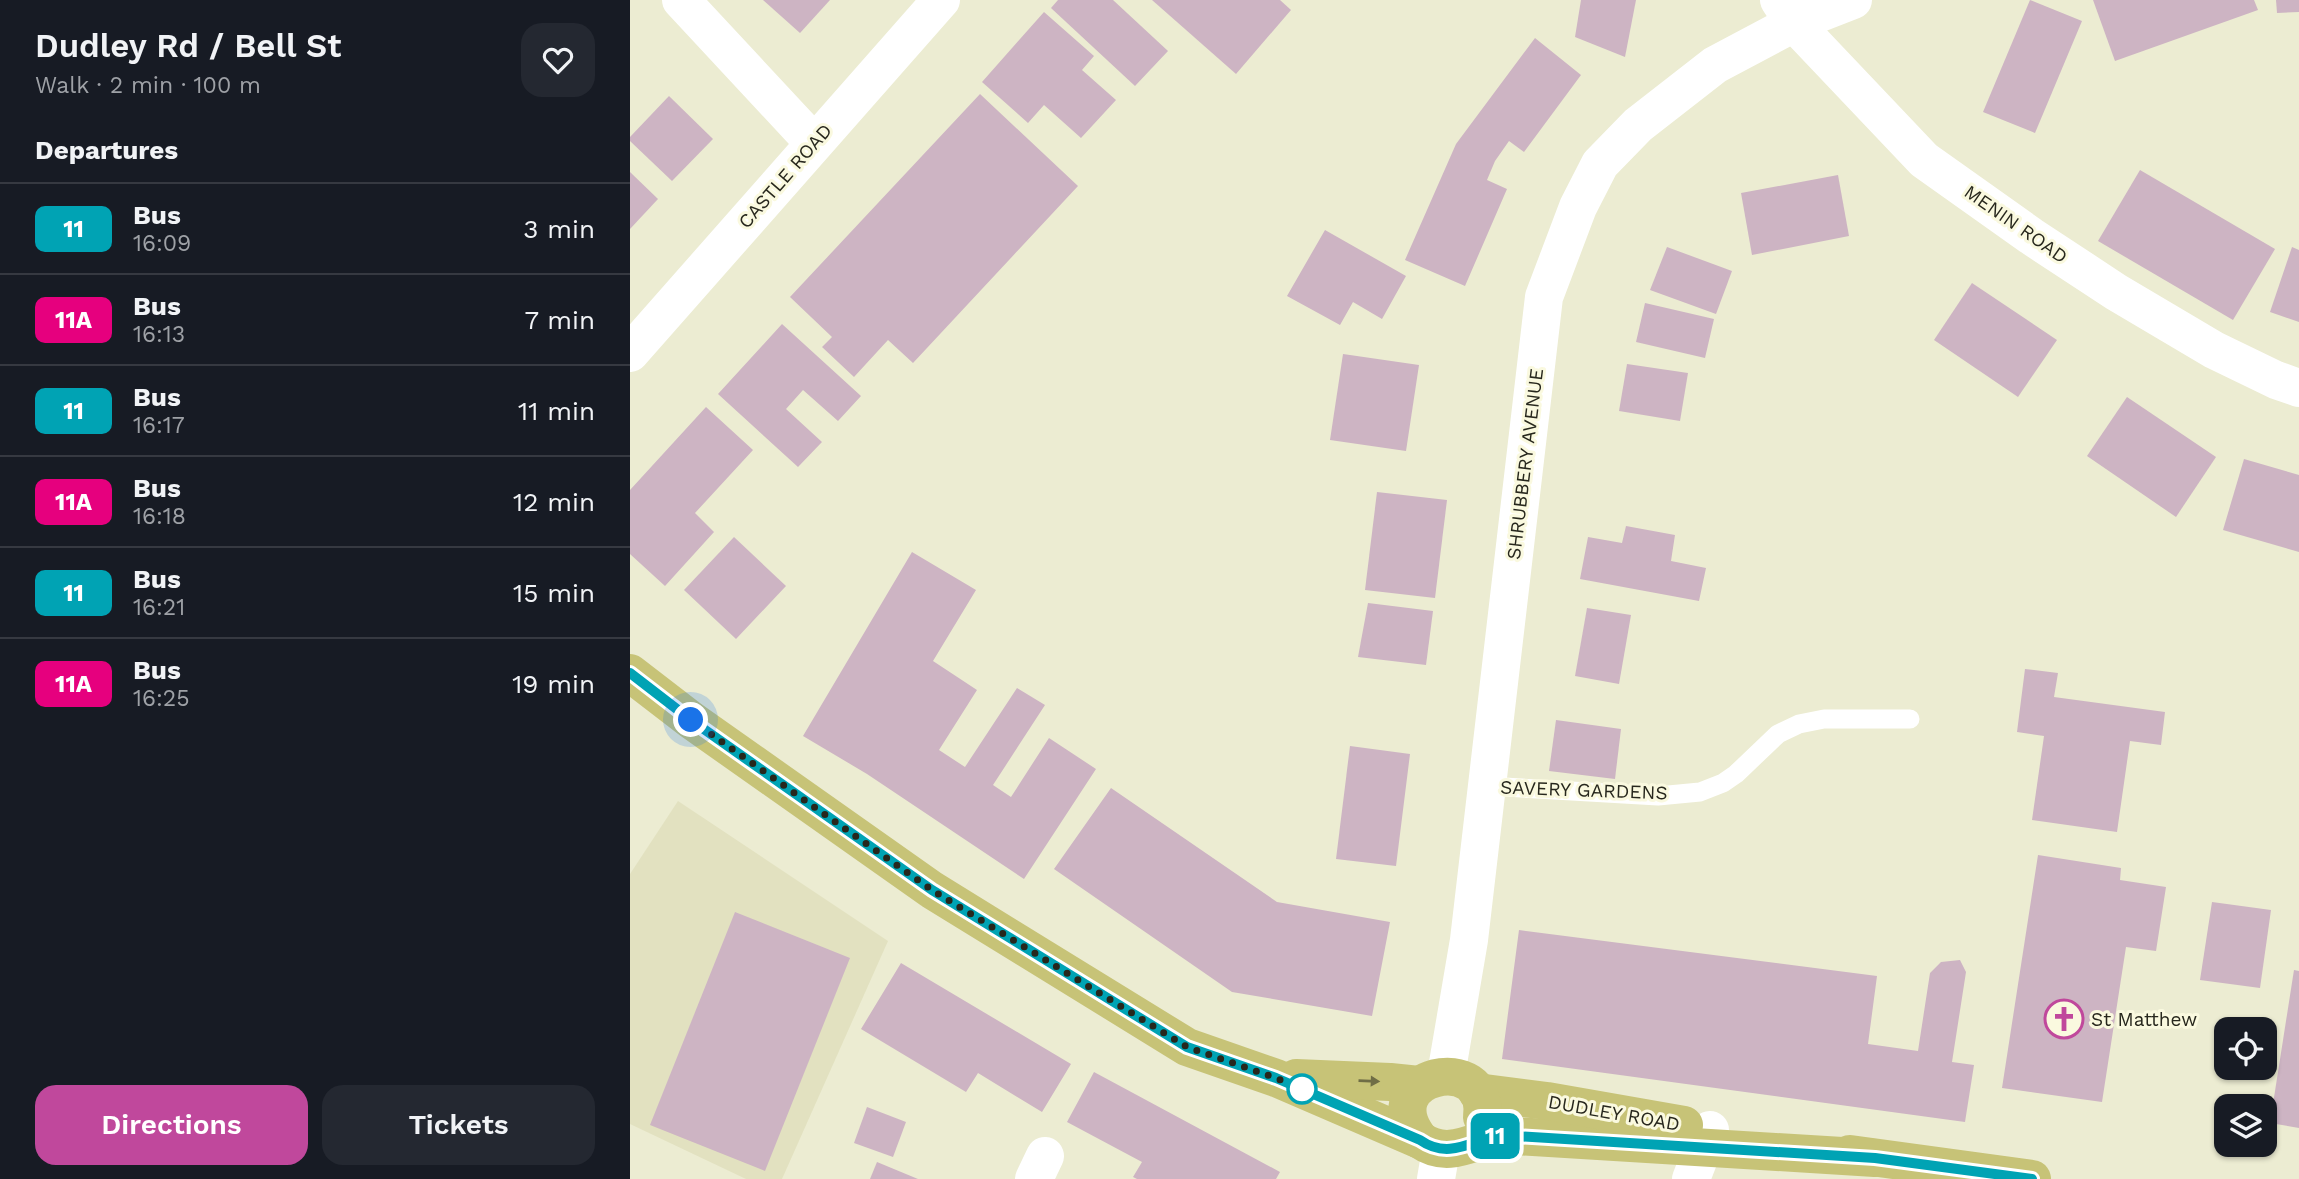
<!DOCTYPE html>
<html lang="en">
<head>
<meta charset="utf-8">
<style>
	body { margin:0; font-family:"Work Sans",sans-serif; background:#242831; color:#f1f3f6; height:100vh; display:flex; flex-direction:column; font-size:26px; white-space:nowrap }
	* { box-sizing:border-box; margin:0 }
	p { font-size:23px; color:#9ea1a6 }
	.icon { flex:none; width:38px; height:38px; fill:none; stroke:currentColor; stroke-width:2; stroke-linecap:round; stroke-linejoin:round }
	.map { position:relative; flex:1; overflow:hidden }
	.sheet { display:flex; flex-direction:column; background:#171b24; width:630px }
	.sheet>* { flex:none }
	.badge { padding:0 14px; border-radius:10px; font-size:24px; line-height:46px }
	.fabs { position:absolute; left:1584px; top:1017px; display:grid; gap:14px }
	.fabs a { display:grid; place-items:center; width:63px; height:63px; border-radius:14px; background:#171b24; box-shadow:0 2px 5px #0004; font-size:35px }
	.you { position:absolute; width:35px; height:35px; margin:-18px; border:5px solid #fff; border-radius:50%; background:#1a73e8; box-shadow:0 0 0 10px #1a73e833 }
	.map>.badge { position:absolute; translate:-50% -50%; box-shadow:0 0 0 4px #fff }
	h2 { padding:0 35px; font-size:26px; line-height:63px }
	.round { display:grid; place-items:center; flex:none; width:74px; height:74px; border-radius:21px; background:#242831 }
	.overview { display:flex; align-items:center; justify-content:space-between; height:119px; padding:0 35px }
	h1 { font-size:33px; font-weight:600; line-height:52px }
	.primary-button { display:flex; gap:14px; margin-top:auto; padding:14px 35px }
	.primary-button a { flex:1; height:80px; border-radius:21px; background:#c0489c; color:#fff; font-size:28px; font-weight:600; line-height:80px; text-align:center }
	.primary-button a+a { background:#242831; color:#f1f3f6 }
	ul { padding:0; list-style:none }
	li { display:flex; align-items:center; gap:21px; height:91px; padding:0 35px; border-top:2px solid #363941 }
	li div { flex:1 }
	li b { display:block; font-size:26px }
	li em { font-style:normal }
	li .badge { min-width:77px; font-weight:700; text-align:center }
	main { display:flex; flex:1; min-height:0 }
	.map>svg:first-child { display:block }
	.built { fill:#e2e1c0 }
	.building { fill:#cdb4c3 }
	.lines { fill:none; stroke-linecap:round; stroke-linejoin:round }
	.lane { stroke:#fff; stroke-width:19 }
	.street { stroke:#fff; stroke-width:38 }
	.primary { stroke:#c7c377; stroke-width:38 }
	.oneway { fill:#6f6d46 }
	.line-casing { stroke:#fff; stroke-width:16 }
	.line { stroke:#00a3b4; stroke-width:10 }
	.walk { stroke:#27271d; stroke-width:7; stroke-dasharray:0 12.6 }
	.stop-dot { fill:#fff; stroke:#00a3b4; stroke-width:3.5 }
	.labels { text-anchor:middle; dominant-baseline:central; stroke-width:6; stroke-linejoin:round; paint-order:stroke }
	.street-label { font-size:19px; fill:#27271d; stroke:#faf9df }
	.poi-label { font-size:19px; fill:#27271d; stroke:#faf9df; text-anchor:start }
</style>
</head>
<body>
<main>
<section class="sheet">
<div class="overview"><div><h1>Dudley Rd / Bell St</h1><p>Walk · 2 min · 100 m</p></div><a class="round"><svg class="icon" aria-label="heart" viewBox="0 0 24 24"><path d="M12 20l-8-8c-3-5 5-10 8-4 3-6 11-1 8 4z"/></svg></a></div>
<h2>Departures</h2>
<ul>
<li><span class="badge" style="background:#00a3b4;color:#fff">11</span><div><b>Bus</b><p>16:09</p></div><em>3 min</em></li>
<li><span class="badge" style="background:#e6007e;color:#fff">11A</span><div><b>Bus</b><p>16:13</p></div><em>7 min</em></li>
<li><span class="badge" style="background:#00a3b4;color:#fff">11</span><div><b>Bus</b><p>16:17</p></div><em>11 min</em></li>
<li><span class="badge" style="background:#e6007e;color:#fff">11A</span><div><b>Bus</b><p>16:18</p></div><em>12 min</em></li>
<li><span class="badge" style="background:#00a3b4;color:#fff">11</span><div><b>Bus</b><p>16:21</p></div><em>15 min</em></li>
<li><span class="badge" style="background:#e6007e;color:#fff">11A</span><div><b>Bus</b><p>16:25</p></div><em>19 min</em></li>
</ul>
<div class="primary-button"><a>Directions</a><a>Tickets</a></div>
</section>
<div class="map">
<svg width="1669" height="1179" viewBox="0 0 1669 1179">
	<rect width="100%" height="100%" fill="#ececd2"/>
	<!-- built -->
	<path class="built" d="M48 801 258 941 152 1179H116L0 1124V874Z"/>
	<!-- building -->
	<g class="building">
		<path d="M133 0H200L170 33Z"/>
		<path d="M428 0H483L538 51 505 86 421 8Z"/>
		<path d="M522 0H650L661 10 606 74Z"/>
		<path d="M951 0H1006L995 57 945 37Z"/>
		<path d="M1400 0 1452 21 1405 133 1353 112Z"/>
		<path d="M1463 0H1624L1628 10 1485 61Z"/>
		<path d="M1646 0H1669V12L1647 13Z"/>
		<path d="M414 12 464 56 452 70 486 100 451 138 414 105 398 123 352 82Z"/>
		<path d="M905 38 951 75 894 152 879 141 865 161 857 180 877 189 835 286 775 260 826 144Z"/>
		<path d="M350 94 448 186 283 363 258 340 224 377 192 347 202 337 160 297Z"/>
		<path d="M39 96 83 139 42 181 0 141V137Z"/>
		<path d="M1510 170 1645 249 1603 320 1468 241Z"/>
		<path d="M0 172 28 199 0 229Z"/>
		<path d="M1208 175 1219 236 1122 255 1111 193Z"/>
		<path d="M695 230 776 276 752 319 723 302 710 325 657 296Z"/>
		<path d="M1037 247 1102 271 1086 314 1020 290Z"/>
		<path d="M1662 247 1669 250V322L1640 312Z"/>
		<path d="M1342 283 1427 340 1388 397 1304 340Z"/>
		<path d="M1015 303 1084 319 1075 358 1006 342Z"/>
		<path d="M152 324 231 396 208 421 173 390 156 409 192 442 168 467 88 394Z"/>
		<path d="M713 354 789 365 776 451 700 440Z"/>
		<path d="M997 364 1058 373 1050 421 989 411Z"/>
		<path d="M1497 397 1586 457 1546 517 1457 456Z"/>
		<path d="M76 407 123 450 65 513 84 532 35 586 0 554V490Z"/>
		<path d="M1614 459 1669 475V552L1593 530Z"/>
		<path d="M747 492 817 500 805 598 735 590Z"/>
		<path d="M996 526 1045 535 1041 561 1076 568 1069 601 950 579 958 537 992 543Z"/>
		<path d="M104 537 156 586 106 639 54 590Z"/>
		<path d="M282 552 346 590 303 661 347 690 309 750 335 767 387 688 415 705 363 785 381 797 419 738 466 769 394 879 237 774 173 736Z"/>
		<path d="M738 603 803 611 796 665 728 657Z"/>
		<path d="M957 608 1001 615 989 684 945 676Z"/>
		<path d="M1395 669 1428 673 1424 697 1535 712 1531 745 1500 741 1487 832 1402 820 1414 736 1387 732Z"/>
		<path d="M926 720 991 729 985 779 919 771Z"/>
		<path d="M720 746 780 754 766 866 706 859Z"/>
		<path d="M481 788 647 902 760 922 742 1016 602 992 424 869Z"/>
		<path d="M1408 855 1491 868 1490 880 1536 887 1526 951 1496 947 1472 1102 1372 1088Z"/>
		<path d="M1582 902 1641 910 1630 988 1570 980Z"/>
		<path d="M105 912 220 958 135 1171 20 1125Z"/>
		<path d="M889 930 1247 976 1238 1044 1288 1051 1300 973 1311 962 1330 960 1336 972 1322 1062 1344 1065 1335 1122 872 1059Z"/>
		<path d="M271 963 441 1064 412 1112 348 1073 336 1092 231 1029Z"/>
		<path d="M1664 970 1669 971V1128L1640 1123Z"/>
		<path d="M464 1072 650 1172 646 1179H507L503 1177 512 1162 437 1122Z"/>
		<path d="M237 1107 276 1122 263 1157 224 1143Z"/>
		<path d="M247 1162 288 1179H240Z"/>
	</g>
	<g class="lines">
		<!-- lane -->
		<path class="lane" d="M857 786 1028 796 1070 792 1093 783 1106 774 1148 734 1169 724 1194 719H1280"/>
		<!-- street -->
		<g class="street">
			<path d="M51 0 184 143"/>
			<path d="M1149 0 1164 23 1294 160 1401 236 1486 292 1584 350 1646 380 1669 388"/>
			<path d="M0 353 311 0"/>
			<path d="M816 1075 839 940 914 297 948 207 970 164 1008 125 1085 65 1164 23 1223 0"/>
			<path d="M404 1179 415 1156"/>
			<path d="M806 1179 811 1150"/>
			<path d="M1061 1179 1080 1130"/>
		</g>
		<!-- primary -->
		<g class="primary">
			<path d="M0 673 61 720 302 890 557 1047 646 1078 790 1140C817 1159 839 1143 868 1135L1245 1158"/>
			<path d="M666 1078 760 1082 789 1085"/>
			<path d="M847 1092 917 1101 1054 1125"/>
			<path d="M790 1140C739 1074 861 1049 852 1117"/>
			<path d="M1220 1154 1402 1179"/>
		</g>
	</g>
	<!-- one-way arrows -->
	<defs><path id="oneway-solid" d="M-6-.8H1V-3.2L6.5 0L1 3.2V.8H-6Z" transform="scale(1.75)"/></defs>
	<use class="oneway" href="#oneway-solid" transform="translate(739 1081) rotate(2)"/>
	<g class="lines">
		<defs>
			<path id="line" d="M0 673 61 720 302 890 557 1047 646 1078 790 1140C817 1159 839 1143 868 1135L1245 1158 1402 1179"/>
		</defs>
		<!-- line casing -->
		<use href="#line" class="line-casing"/>
		<!-- line -->
		<use href="#line" class="line"/>
		<!-- walk -->
		<path class="walk" d="M61 720 302 890 557 1047 646 1078 672 1089"/>
	</g>
	<!-- icons -->
	<defs>
		<symbol id="church-ring" viewBox="-11 -11 22 22"><circle r="9.5" fill="#faf9df" stroke="#c0489c" stroke-width="1.5"/><path d="M-1.2-6h2.4v3.5h3.3v2.4h-3.3V6h-2.4V-.1h-3.3v-2.4h3.3Z" fill="#c0489c"/></symbol>
	</defs>
	<g fill-rule="evenodd">
		<use href="#church-ring" x="1412" y="997" width="44" height="44"/>
	</g>
	<!-- markers -->
	<circle class="stop-dot" cx="672" cy="1089" r="14"/>
	<g class="labels">
		<!-- street labels -->
		<g class="street-label">
			<text transform="translate(155 176) rotate(-49)">CASTLE ROAD</text>
			<text transform="translate(1386 224) rotate(35)">MENIN ROAD</text>
			<text transform="translate(895 464) rotate(-83)">SHRUBBERY AVENUE</text>
			<text transform="translate(954 790) rotate(2)">SAVERY GARDENS</text>
			<text transform="translate(984 1113) rotate(10)">DUDLEY ROAD</text>
		</g>
		<!-- poi labels -->
		<g class="poi-label">
			<text x="1461" y="1019">St Matthew</text>
		</g>
	</g>
</svg>
<div class="fabs">
<a><svg class="icon" aria-label="locate" viewBox="0 0 24 24"><circle cx="12" cy="12" r="6"/><path d="M12 2v4M12 18v4M2 12h4M18 12h4"/></svg></a>
<a><svg class="icon" aria-label="layers" viewBox="0 0 24 24"><path d="M12 4l9 5-9 5-9-5zM3 14l9 5 9-5"/></svg></a>
</div>
<div class="you" style="left:61px;top:720px"></div>
<b class="badge" style="left:865px;top:1136px;background:#00a3b4;color:#fff">11</b>
</div>
</main>
</body>
</html>
